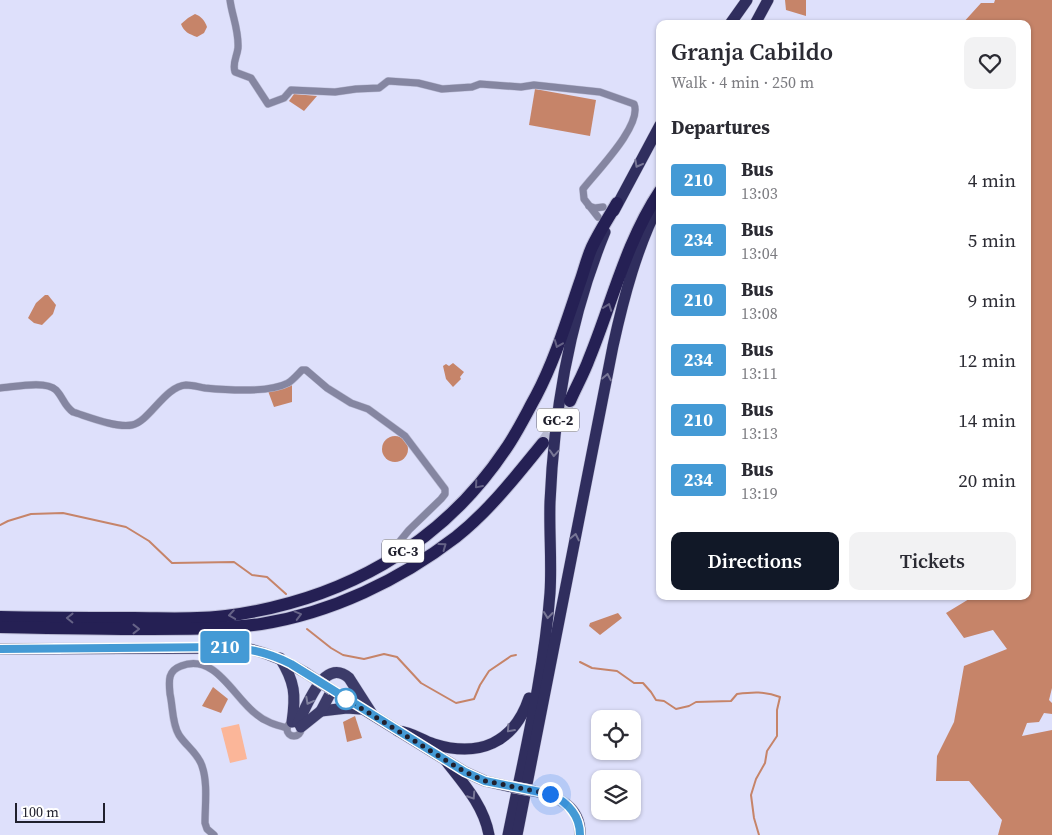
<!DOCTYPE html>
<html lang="en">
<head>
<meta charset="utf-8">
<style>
	body { margin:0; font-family:"Source Serif 4",serif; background:#f2f2f3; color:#2b2b33; height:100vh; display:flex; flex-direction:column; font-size:19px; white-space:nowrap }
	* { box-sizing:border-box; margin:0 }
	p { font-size:16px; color:#7c7c81 }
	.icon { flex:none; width:28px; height:28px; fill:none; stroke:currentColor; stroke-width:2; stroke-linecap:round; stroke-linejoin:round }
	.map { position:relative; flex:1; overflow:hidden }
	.details { position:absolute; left:656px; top:20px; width:375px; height:580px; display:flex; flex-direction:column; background:#fff; border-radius:10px; box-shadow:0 1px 4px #0004 }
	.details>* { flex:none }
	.badge { padding:0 10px; border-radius:4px; font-size:18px; line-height:32px }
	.buttons { position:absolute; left:591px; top:710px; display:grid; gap:10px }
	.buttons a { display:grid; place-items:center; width:50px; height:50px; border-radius:10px; background:#fff; box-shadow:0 1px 4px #0004; font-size:25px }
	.scale { position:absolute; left:15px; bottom:12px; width:90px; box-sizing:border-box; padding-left:5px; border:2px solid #20202d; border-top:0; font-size:14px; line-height:18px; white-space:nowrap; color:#20202d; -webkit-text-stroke:4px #fff; paint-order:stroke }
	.you { position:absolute; width:25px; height:25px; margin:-12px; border:4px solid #fff; border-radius:50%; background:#1a73e8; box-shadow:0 0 0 8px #1a73e833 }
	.map>.badge { position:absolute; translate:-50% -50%; box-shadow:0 0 0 2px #fff }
	h2 { padding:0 15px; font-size:19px; line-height:45px }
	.round { display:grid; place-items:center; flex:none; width:52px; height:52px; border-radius:10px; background:#f2f2f3 }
	.overview { display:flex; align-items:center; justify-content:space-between; height:85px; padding:0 15px }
	h1 { font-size:24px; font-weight:600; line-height:38px }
	.cta { display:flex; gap:10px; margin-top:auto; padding:10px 15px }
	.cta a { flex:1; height:58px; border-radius:10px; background:#111827; color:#fff; font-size:20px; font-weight:600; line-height:58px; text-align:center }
	.cta a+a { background:#f2f2f3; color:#2b2b33 }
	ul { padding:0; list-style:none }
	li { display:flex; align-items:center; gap:15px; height:60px; padding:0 15px }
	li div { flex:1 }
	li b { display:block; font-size:19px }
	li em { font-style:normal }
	li .badge { min-width:55px; font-weight:700; text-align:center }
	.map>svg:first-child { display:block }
	.green { fill:#fbb699 }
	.water { fill:#c68469 }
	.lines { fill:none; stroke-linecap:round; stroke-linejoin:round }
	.stream { stroke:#c68469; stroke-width:2 }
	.motorway-tunnel { stroke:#b8bad2; stroke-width:12; stroke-dasharray:12 6; stroke-linecap:butt }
	.minor-casing { stroke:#bcbdd6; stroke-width:8 }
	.primary-casing { stroke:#bcbdd6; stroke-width:12 }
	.trunk-casing { stroke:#bcbdd6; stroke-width:12 }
	.motorway-casing { stroke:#bcbdd6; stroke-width:14 }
	.minor { stroke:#8586a1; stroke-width:7 }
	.primary { stroke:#3c3b69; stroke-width:11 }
	.trunk { stroke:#302e5e; stroke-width:11 }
	.motorway { stroke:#252054; stroke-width:12 }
	.primary-bridge-casing { stroke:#bcbdd6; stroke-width:12; stroke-linecap:butt }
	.primary-bridge { stroke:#3c3b69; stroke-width:11 }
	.oneway { stroke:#787796 }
	.oneway2 { stroke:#666387 }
	.oneway3 { stroke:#80809e }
	.line-casing { stroke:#fff; stroke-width:11 }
	.line { stroke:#449ad5; stroke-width:8 }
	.walk { stroke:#20202d; stroke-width:5; stroke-dasharray:0 9 }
	.stop-dot { fill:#fff; stroke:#449ad5; stroke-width:2.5 }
	.labels { text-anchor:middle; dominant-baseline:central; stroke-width:5; stroke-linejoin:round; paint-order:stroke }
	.shield { fill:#fff; stroke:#63636c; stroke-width:1 }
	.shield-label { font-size:14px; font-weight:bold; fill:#20202d }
</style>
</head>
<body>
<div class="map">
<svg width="1052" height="835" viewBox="0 0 1052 835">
	<rect width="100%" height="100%" fill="#dee0fb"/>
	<!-- green -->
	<path class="green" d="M239 724 247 759 230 763 221 728Z"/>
	<!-- water -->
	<g class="water">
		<path d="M785 0H806V16L786 10Z"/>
		<path d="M995 0H1052V688L1049 700 1052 703V714L1044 713 1039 722 1027 723 1022 736 1052 730V835H998L1002 820 969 781H936L937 756 954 722 964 666 1007 649 993 630 964 638 946 613 974 596H1028V24H962L981 3H994Z"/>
		<path d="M195 14C201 16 205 21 207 27L204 33 197 37C189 34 184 32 181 24L188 18Z"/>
		<path d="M535 89 596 100 590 136 529 125Z"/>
		<path d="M294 94 317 96 304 111 289 101Z"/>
		<path d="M45 295H48L56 305 53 314 42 325 34 323 28 318 36 303Z"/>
		<path d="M453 363 464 372 460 377 461 379 453 387 446 379 443 366 446 364 449 366Z"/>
		<path d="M292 385V402L274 407 268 391Z"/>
		<circle cx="395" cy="449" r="13"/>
		<path d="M618 613 622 618 600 635 589 626 590 623Z"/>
		<path d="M213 687 228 699 221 713 202 706Z"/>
		<path d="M355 716 362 738 347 742 343 722Z"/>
	</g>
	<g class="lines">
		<!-- stream -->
		<g class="stream">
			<path d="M0 525 8 521 31 514 63 513 126 527 149 541 172 563 234 562 252 575 267 577 286 594"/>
			<path d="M307 629 331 648 343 655 364 659 384 654 397 657 421 683 456 703 474 699 480 685 489 671 511 656 516 655"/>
			<path d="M580 662 592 668 617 671 634 683H643L651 692 656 700 664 701 676 709 689 706 696 702 731 701 737 694C752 692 765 691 780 697L777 710V736L767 751 765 763 756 779 751 795 754 818 759 835"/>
		</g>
		<!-- motorway-tunnel -->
		<path class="motorway-tunnel" d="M543 443 570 401"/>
		<defs>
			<g id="minor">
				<path d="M230 0C232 16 239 30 238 48 237 57 232 63 235 72L251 78 268 104 284 98 291 90 335 92 356 89 379 88 388 81 418 83 442 89 472 87 480 84 521 87 534 85 600 92 634 104C643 125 596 172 583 189L584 199 598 217"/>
				<path d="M589 206 595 208 603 207"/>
				<path d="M0 388C14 387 46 380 56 390 63 397 64 406 73 412 89 417 116 428 132 425 149 422 165 386 186 385 192 385 199 387 205 388 226 390 269 393 288 383 293 380 298 374 302 370H306L327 388 351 403 368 409 405 436 445 489V494L441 499 409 530 387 557"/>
				<circle cx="294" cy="729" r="7"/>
				<path d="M214 835 207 829 205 823C205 805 208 783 202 766 198 753 186 746 179 735 172 724 173 707 170 694 169 682 167 671 181 666 215 652 234 698 256 714 265 722 276 725 287 728"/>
			</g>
			<g id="primary">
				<path d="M0 649 244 648C267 652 286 661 306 673"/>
				<path d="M280 658C295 682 296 695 292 722"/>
				<path d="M321 711 347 708 360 709"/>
				<path d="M298 723C307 706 324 656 349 678L372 714"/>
				<path d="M301 727 321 711 332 690 465 772 485 781 512 787"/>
				<path d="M534 791C557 796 581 806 580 835"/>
			</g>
			<g id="trunk">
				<path d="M730 24 747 0"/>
				<path d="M755 24 768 0"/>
				<path d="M614 211 660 125"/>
				<path d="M398 731C412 732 421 740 434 744 479 758 514 743 529 698"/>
				<path d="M446 761C464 784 484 806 489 835"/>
				<path d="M508 835C524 755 544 674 550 593 552 563 549 532 550 502 554 410 570 317 605 232"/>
				<path d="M517 835 613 346C624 296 637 247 660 202"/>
			</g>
			<g id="motorway">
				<path d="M570 401C576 387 584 373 589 359 612 303 626 242 660 191"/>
				<path d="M0 617C45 618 89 618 134 618 164 618 196 620 226 616 340 601 440 547 505 450 517 433 526 414 536 396 555 360 567 320 580 282 584 271 587 258 592 247 599 232 609 217 617 203"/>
				<path d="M0 627C50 628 101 629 151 629 188 629 225 629 261 624 331 613 400 580 456 537 490 510 516 476 543 443"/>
			</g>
		</defs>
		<!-- minor casing -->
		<use href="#minor" class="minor-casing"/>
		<!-- primary casing -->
		<use href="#primary" class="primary-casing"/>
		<!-- trunk casing -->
		<use href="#trunk" class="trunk-casing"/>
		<!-- motorway casing -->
		<use href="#motorway" class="motorway-casing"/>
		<!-- minor -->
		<use href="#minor" class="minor"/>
		<!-- primary -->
		<use href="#primary" class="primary"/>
		<!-- trunk -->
		<use href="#trunk" class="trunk"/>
		<!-- motorway -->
		<use href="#motorway" class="motorway"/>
		<defs>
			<g id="primary-bridge">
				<path d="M306 673 332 690"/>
				<path d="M512 787 534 791"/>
			</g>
		</defs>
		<!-- primary-bridge casing -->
		<use href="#primary-bridge" class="primary-bridge-casing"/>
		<!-- primary-bridge -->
		<use href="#primary-bridge" class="primary-bridge"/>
	</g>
	<!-- one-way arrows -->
	<defs><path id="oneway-chevron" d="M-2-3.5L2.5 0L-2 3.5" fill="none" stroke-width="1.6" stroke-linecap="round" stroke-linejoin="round" transform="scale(1.25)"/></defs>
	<g class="oneway">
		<use href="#oneway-chevron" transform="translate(638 164) rotate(118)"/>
		<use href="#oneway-chevron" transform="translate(607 377) rotate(-79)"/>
		<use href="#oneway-chevron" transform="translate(554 453) rotate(94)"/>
		<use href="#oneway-chevron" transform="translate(575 537) rotate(-78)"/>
		<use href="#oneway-chevron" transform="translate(548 615) rotate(96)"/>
		<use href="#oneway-chevron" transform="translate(510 729) rotate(132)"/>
		<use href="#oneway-chevron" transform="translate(472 796) rotate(57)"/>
	</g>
	<g class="oneway2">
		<use href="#oneway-chevron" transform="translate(608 307) rotate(-70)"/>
		<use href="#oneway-chevron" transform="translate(558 344) rotate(112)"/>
		<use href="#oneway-chevron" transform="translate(478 485) rotate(131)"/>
		<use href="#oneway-chevron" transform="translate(443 546) rotate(-36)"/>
		<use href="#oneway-chevron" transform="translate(232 615) rotate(171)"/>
		<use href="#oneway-chevron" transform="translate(298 615) rotate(-15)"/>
		<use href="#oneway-chevron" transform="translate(70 618) rotate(-179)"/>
		<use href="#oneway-chevron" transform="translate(136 629)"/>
	</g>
	<use class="oneway3" href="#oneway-chevron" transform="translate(309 701) rotate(118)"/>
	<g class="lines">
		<defs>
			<path id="line" d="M0 649 226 647C250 648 270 653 291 664L465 772 485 781 550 794C567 802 580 815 580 835"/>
		</defs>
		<!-- line casing -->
		<use href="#line" class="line-casing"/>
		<!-- line -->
		<use href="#line" class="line"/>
		<!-- walk -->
		<path class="walk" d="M346 699 465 772 485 781 550 794"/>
	</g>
	<!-- markers -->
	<circle class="stop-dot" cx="346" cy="699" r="10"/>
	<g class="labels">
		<!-- shield labels -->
		<g class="shield">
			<rect x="537" y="408.5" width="42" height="23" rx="4"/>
			<rect x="382" y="539.5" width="42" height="23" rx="4"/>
		</g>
		<g class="shield-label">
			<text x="558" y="420">GC-2</text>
			<text x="403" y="551">GC-3</text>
		</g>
	</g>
</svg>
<div class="buttons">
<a><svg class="icon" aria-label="locate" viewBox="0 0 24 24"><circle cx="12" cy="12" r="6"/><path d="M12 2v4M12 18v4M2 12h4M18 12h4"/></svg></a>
<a><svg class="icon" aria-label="layers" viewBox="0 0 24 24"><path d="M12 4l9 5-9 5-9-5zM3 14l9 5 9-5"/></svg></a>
</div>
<div class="scale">100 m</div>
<div class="you" style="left:550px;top:794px"></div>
<b class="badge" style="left:225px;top:647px;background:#449ad5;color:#fff">210</b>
<section class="details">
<div class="overview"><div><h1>Granja Cabildo</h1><p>Walk · 4 min · 250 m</p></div><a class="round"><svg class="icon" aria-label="heart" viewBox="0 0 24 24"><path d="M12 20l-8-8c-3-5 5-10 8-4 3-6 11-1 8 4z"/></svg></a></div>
<h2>Departures</h2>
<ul>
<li><span class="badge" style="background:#449ad5;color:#fff">210</span><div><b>Bus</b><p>13:03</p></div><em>4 min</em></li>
<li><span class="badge" style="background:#449ad5;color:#fff">234</span><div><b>Bus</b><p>13:04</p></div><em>5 min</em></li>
<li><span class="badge" style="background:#449ad5;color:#fff">210</span><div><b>Bus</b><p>13:08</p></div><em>9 min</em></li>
<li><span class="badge" style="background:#449ad5;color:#fff">234</span><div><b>Bus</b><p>13:11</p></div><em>12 min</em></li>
<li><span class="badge" style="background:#449ad5;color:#fff">210</span><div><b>Bus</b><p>13:13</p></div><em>14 min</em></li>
<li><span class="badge" style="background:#449ad5;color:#fff">234</span><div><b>Bus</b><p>13:19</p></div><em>20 min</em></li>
</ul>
<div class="cta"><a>Directions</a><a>Tickets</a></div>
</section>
</div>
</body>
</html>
